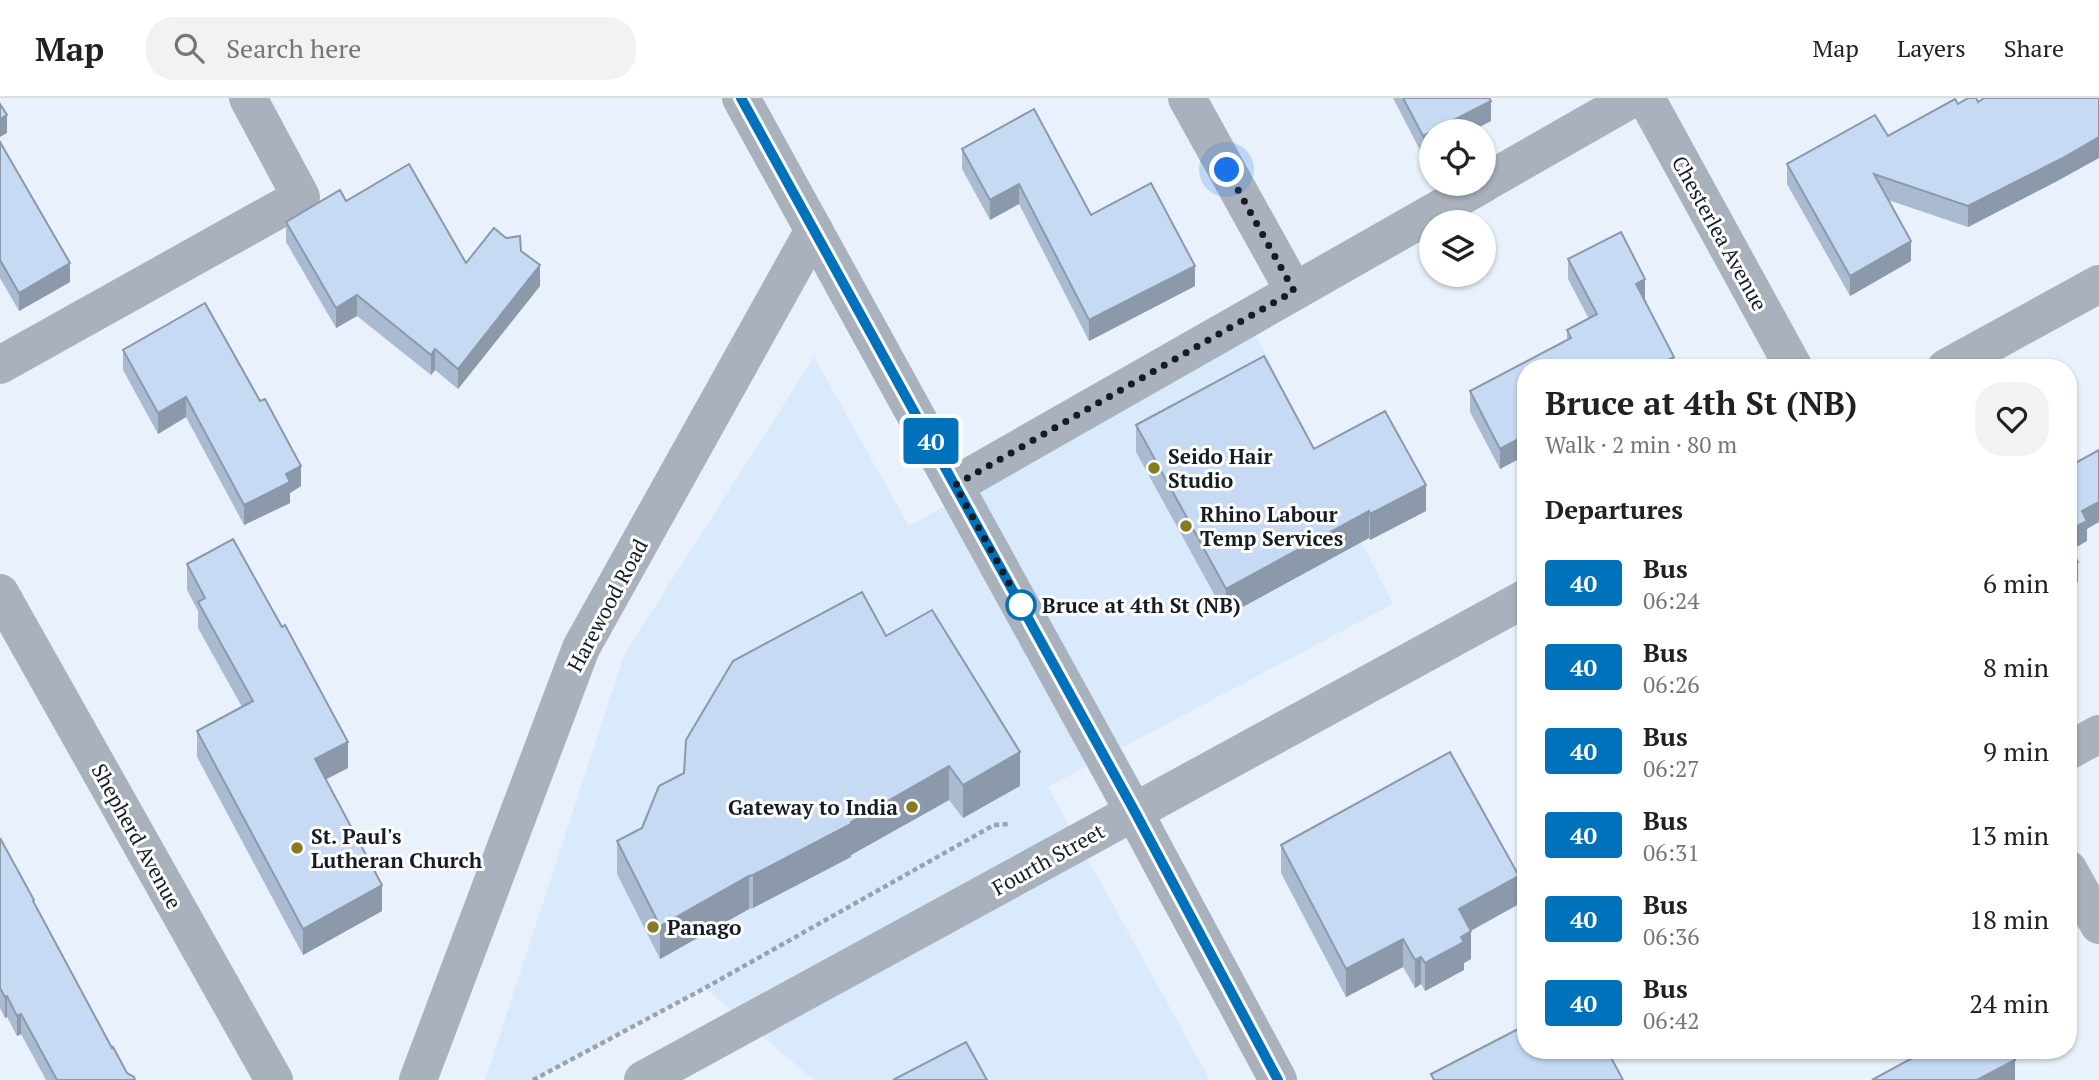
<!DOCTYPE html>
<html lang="en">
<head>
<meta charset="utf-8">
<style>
	body { margin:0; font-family:"PT Serif",serif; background:#f2f2f2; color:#202124; height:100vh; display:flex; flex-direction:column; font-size:26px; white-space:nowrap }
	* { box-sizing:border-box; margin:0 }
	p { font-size:23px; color:#757577 }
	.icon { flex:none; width:38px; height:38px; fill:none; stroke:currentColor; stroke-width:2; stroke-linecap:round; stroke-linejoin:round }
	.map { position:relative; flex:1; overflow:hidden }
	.details { position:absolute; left:1517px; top:261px; width:560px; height:700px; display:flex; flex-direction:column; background:#fff; border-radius:28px; box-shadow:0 2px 5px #0004 }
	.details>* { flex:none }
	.badge { padding:0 14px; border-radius:5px; font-size:24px; line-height:46px }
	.buttons { position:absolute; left:1419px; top:21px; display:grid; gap:14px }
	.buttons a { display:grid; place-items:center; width:77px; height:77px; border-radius:50%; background:#fff; box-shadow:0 2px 5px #0004; font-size:35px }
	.you { position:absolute; width:35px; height:35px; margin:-18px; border:5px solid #fff; border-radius:50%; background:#1a73e8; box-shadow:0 0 0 10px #1a73e833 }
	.map>.badge { position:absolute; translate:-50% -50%; box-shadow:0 0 0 4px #fff }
	h2 { padding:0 28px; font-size:26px; line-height:63px }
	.round { display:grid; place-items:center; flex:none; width:74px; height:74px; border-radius:28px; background:#f2f2f2 }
	.headline { display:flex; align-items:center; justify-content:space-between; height:119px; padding:0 28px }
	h1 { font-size:33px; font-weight:700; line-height:52px }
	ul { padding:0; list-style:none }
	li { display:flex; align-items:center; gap:21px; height:84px; padding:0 28px }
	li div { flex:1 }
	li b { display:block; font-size:26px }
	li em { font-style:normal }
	li .badge { min-width:77px; font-weight:700; text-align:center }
	header { display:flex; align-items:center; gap:42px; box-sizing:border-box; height:98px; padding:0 35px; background:#fff; border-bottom:2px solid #e0e0e0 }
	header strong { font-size:33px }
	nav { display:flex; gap:38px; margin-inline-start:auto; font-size:24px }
	.search { width:490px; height:63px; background:#f2f2f2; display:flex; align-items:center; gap:18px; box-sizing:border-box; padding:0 24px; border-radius:28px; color:#757577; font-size:26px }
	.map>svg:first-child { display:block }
	.built { fill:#daeafd }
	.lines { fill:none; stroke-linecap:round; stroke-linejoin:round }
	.path { stroke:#9aa2ac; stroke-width:4.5; stroke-dasharray:5 3.5; stroke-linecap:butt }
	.minor { stroke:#a8b1bc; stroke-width:38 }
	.wall { fill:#aabbd1 }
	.shaded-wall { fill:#8b99aa }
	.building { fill:#c6daf3; stroke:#8b99aa; stroke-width:2 }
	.line-casing { stroke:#fff; stroke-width:16 }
	.line { stroke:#0072bc; stroke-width:10 }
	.walk { stroke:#151c25; stroke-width:7; stroke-dasharray:0 12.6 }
	.poi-dot { fill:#857c22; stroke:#fff; stroke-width:2.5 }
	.stop-dot { fill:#fff; stroke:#0072bc; stroke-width:3.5 }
	.labels { text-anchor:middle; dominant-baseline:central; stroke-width:6; stroke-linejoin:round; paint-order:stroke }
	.street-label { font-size:21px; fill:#151c25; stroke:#fff }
	.poi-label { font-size:21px; font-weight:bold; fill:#151c25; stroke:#fff; text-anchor:start }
	.stop-label { font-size:21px; font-weight:bold; fill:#151c25; stroke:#fff; text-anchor:start }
</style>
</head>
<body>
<header>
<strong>Map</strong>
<div class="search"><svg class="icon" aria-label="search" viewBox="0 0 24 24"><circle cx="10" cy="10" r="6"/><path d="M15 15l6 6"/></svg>Search here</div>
<nav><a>Map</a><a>Layers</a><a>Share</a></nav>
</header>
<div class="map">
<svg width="2099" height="982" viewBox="0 0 2099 982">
	<rect width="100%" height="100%" fill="#e9f1fc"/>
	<!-- built -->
	<path class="built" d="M1255 235 1393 506 1048 689 1210 982H814L705 890 533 982H485L624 557 814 259 909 428Z"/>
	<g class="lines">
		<!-- path -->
		<path class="path" d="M533 982 705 890 994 727 1009 726"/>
		<!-- minor -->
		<g class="minor">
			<path d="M741 0 1134 714 1278 982"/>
			<path d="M1187 0 1294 193"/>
			<path d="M1646 0 1794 270"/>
			<path d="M1484 85 1633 0"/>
			<path d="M0 267 301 99 248 0"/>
			<path d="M1946 270 2099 186"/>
			<path d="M955 387 1483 86"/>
			<path d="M0 495 274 982"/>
			<path d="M2068 653 2099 636"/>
			<path d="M2068 771 2099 827"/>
			<path d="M418 982 581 550 814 132"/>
			<path d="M643 982 1526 500"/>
		</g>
	</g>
	<!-- wall -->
	<g class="wall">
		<path d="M1393 0H1489L1491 23 1423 58Z"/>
		<path d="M1978 4 2061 81 1968 129 1888 102 1911 163 1850 198 1787 86V66L1888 38 1958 6Z"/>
		<path d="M0 44 70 184 19 213 0 180Z"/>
		<path d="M962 51 1091 117 1195 188 1089 243 1019 106 990 122 962 71Z"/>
		<path d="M346 103 466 165 521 153 540 188 458 291 435 272 431 277 357 218 336 230 286 144V124Z"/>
		<path d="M1568 161 1645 201 1674 270H1526V357L1500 371 1470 314V293L1567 243V232L1589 221 1568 181Z"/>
		<path d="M205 205 301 388 290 395V405L244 427 186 319 158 336 123 272V252Z"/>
		<path d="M1136 327 1314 351 1426 413 1370 442 1369 440 1226 518 1136 354Z"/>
		<path d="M187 466 348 670 326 681 382 813 303 857 197 659V633L242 609 198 530V513L187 492Z"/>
		<path d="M886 538 1020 688 963 720 949 702 851 757V759L753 810 749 811 660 861 617 776V743L642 730Z"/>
		<path d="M0 740 112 950 127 975 135 982H46L21 936 17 938 7 919 5 920 0 910Z"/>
		<path d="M1281 747 1519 806 1471 833V861L1464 865V872L1425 893 1421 886 1415 890 1403 869 1346 899 1281 775Z"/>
		<path d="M1916 952H2009L2015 982 1919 957Z"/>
	</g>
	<!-- shaded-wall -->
	<g class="shaded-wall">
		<path d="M1491 3V23L1471 33H1432Z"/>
		<path d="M7 17V35L0 39V21Z"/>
		<path d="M1432 34V54L1423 58V38Z"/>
		<path d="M2099 39V60L2061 81 1968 129V108Z"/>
		<path d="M1019 86V106L990 122V102Z"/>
		<path d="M1911 143V163L1850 198V178Z"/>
		<path d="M70 165V184L19 213V195Z"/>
		<path d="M540 167V188L458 291V271Z"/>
		<path d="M1195 168V188L1089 243V222Z"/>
		<path d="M1645 181V201L1636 206V186Z"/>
		<path d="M357 197V218L336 230V210Z"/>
		<path d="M435 251V272L431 277V257Z"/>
		<path d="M1674 259V270H1654Z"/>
		<path d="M186 299V319L158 336V315Z"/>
		<path d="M1526 337V357L1500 371V351Z"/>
		<path d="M301 368V388L290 395V405L244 427V407L286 376Z"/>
		<path d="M1426 387V413L1370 442V416Z"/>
		<path d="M2099 404V424L2087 431V443L2068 454V433L2082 413Z"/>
		<path d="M1369 413V440L1226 518V491Z"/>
		<path d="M2078 464V484L2068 489V469Z"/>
		<path d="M348 644V670L315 687V661Z"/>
		<path d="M1020 654V688L963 720V687Z"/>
		<path d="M949 668V702L851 757V759L753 810V777L851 724Z"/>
		<path d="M749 778V811L660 861V828Z"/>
		<path d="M1519 778V806L1459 839V811Z"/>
		<path d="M382 787V813L303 857V831Z"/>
		<path d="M1471 833V861L1464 865V872L1425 893V865L1461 839Z"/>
		<path d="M1403 841V869L1346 899V871Z"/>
		<path d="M1421 859V886L1415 890V862Z"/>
		<path d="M7 898V919L5 920V899Z"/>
		<path d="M21 916V936L17 938V918Z"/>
		<path d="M2015 962V982H1977Z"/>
	</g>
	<!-- building -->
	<g class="building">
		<path d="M1403 0H1489L1491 3 1423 38Z"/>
		<path d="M1968 0H1976L1978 4 1984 0H2099V39L2061 61 1968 108 1874 76 1911 143 1850 178 1787 66 1875 17 1888 38 1955 1 1958 6Z"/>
		<path d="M0 6 7 17 0 21Z"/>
		<path d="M1034 11 1091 117 1151 85 1195 168 1089 222 1019 86 990 102 962 51Z"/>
		<path d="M0 44 70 165 19 195 0 162Z"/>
		<path d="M409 66 466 165 494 130 506 140 520 138 521 153 540 167 458 271 435 251 431 257 357 197 336 210 286 124 340 92 346 103Z"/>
		<path d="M1621 134 1645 181 1636 186 1674 259 1654 270H1526V337L1500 351 1470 293 1571 240 1567 232 1597 216 1568 161Z"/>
		<path d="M205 205 260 303 265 301 301 368 286 376 290 384 244 407 186 299 158 315 123 252Z"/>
		<path d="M1264 258 1314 351 1385 313 1426 387 1370 416 1369 413 1226 491 1136 327Z"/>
		<path d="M2099 352V404L2082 413 2087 423 2068 433V369Z"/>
		<path d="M233 441 282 529 285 527 348 644 315 661 382 787 303 831 197 633 253 603 198 504 205 500 187 466Z"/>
		<path d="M2068 446 2078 464 2068 469Z"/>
		<path d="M862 494 886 538 932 512 1020 654 963 687 949 668 851 724V726L753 777 749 778 660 828 617 743 642 730 659 688 684 675 686 642 733 563Z"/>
		<path d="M1450 654 1519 778 1459 811 1471 833 1461 839 1464 844 1425 865 1421 859 1415 862 1403 841 1346 871 1281 747Z"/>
		<path d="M0 740 34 802 33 803 112 950 113 949 127 975 134 979 135 982H57L21 916 17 918 7 898 5 899 0 890Z"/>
		<path d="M1526 927V952H1607L1623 982H1434L1431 976Z"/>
		<path d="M966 944 987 982H893Z"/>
		<path d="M1927 952H2009L2015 962 1977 982H1872Z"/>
	</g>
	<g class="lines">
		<defs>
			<path id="line" d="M741 0 1135 714 1278 982"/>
		</defs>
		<!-- line casing -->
		<use href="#line" class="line-casing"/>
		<!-- line -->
		<use href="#line" class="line"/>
		<!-- walk -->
		<path class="walk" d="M1021 507 955 387 1294 193 1227 72"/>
	</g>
	<!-- markers -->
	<g class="poi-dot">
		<circle cx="1154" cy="370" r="7"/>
		<circle cx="1186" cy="428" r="7"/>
		<circle cx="912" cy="709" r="7"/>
		<circle cx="297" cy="750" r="7"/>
		<circle cx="653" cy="829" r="7"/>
	</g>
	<circle class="stop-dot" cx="1021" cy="507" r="14"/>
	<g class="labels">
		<!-- street labels -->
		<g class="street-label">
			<text transform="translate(1720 135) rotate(61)">Chesterlea Avenue</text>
			<text transform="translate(607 507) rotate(-62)">Harewood Road</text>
			<text transform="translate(137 738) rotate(61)">Shepherd Avenue</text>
			<text transform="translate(1048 761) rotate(-29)">Fourth Street</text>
		</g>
		<!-- poi labels -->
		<g class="poi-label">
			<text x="1168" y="358">Seido Hair<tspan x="1168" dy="24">Studio</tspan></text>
			<text x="1200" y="416">Rhino Labour<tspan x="1200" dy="24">Temp Services</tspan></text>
			<text x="898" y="709" text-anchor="end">Gateway to India</text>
			<text x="311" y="738">St. Paul's<tspan x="311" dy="24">Lutheran Church</tspan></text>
			<text x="667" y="829">Panago</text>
		</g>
		<!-- stop labels -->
		<g class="stop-label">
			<text x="1042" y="507">Bruce at 4th St (NB)</text>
		</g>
	</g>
</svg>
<div class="buttons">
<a><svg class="icon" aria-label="locate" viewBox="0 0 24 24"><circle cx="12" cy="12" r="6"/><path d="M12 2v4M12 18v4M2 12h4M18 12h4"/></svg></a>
<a><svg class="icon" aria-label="layers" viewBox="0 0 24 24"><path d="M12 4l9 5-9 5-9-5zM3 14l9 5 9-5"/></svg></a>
</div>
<div class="you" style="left:1227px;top:72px"></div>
<b class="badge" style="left:931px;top:343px;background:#0072bc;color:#fff">40</b>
<section class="details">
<div class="headline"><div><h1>Bruce at 4th St (NB)</h1><p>Walk · 2 min · 80 m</p></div><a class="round"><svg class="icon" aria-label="heart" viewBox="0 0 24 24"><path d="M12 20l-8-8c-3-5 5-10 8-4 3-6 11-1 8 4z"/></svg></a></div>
<h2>Departures</h2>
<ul>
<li><span class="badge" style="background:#0072bc;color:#fff">40</span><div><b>Bus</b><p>06:24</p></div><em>6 min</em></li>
<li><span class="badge" style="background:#0072bc;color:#fff">40</span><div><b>Bus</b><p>06:26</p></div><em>8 min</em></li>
<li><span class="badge" style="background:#0072bc;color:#fff">40</span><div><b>Bus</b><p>06:27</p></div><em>9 min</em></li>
<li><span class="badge" style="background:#0072bc;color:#fff">40</span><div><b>Bus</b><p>06:31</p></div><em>13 min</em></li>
<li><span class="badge" style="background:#0072bc;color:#fff">40</span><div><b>Bus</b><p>06:36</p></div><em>18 min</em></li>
<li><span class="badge" style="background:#0072bc;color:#fff">40</span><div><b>Bus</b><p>06:42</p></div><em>24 min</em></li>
</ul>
</section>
</div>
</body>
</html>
